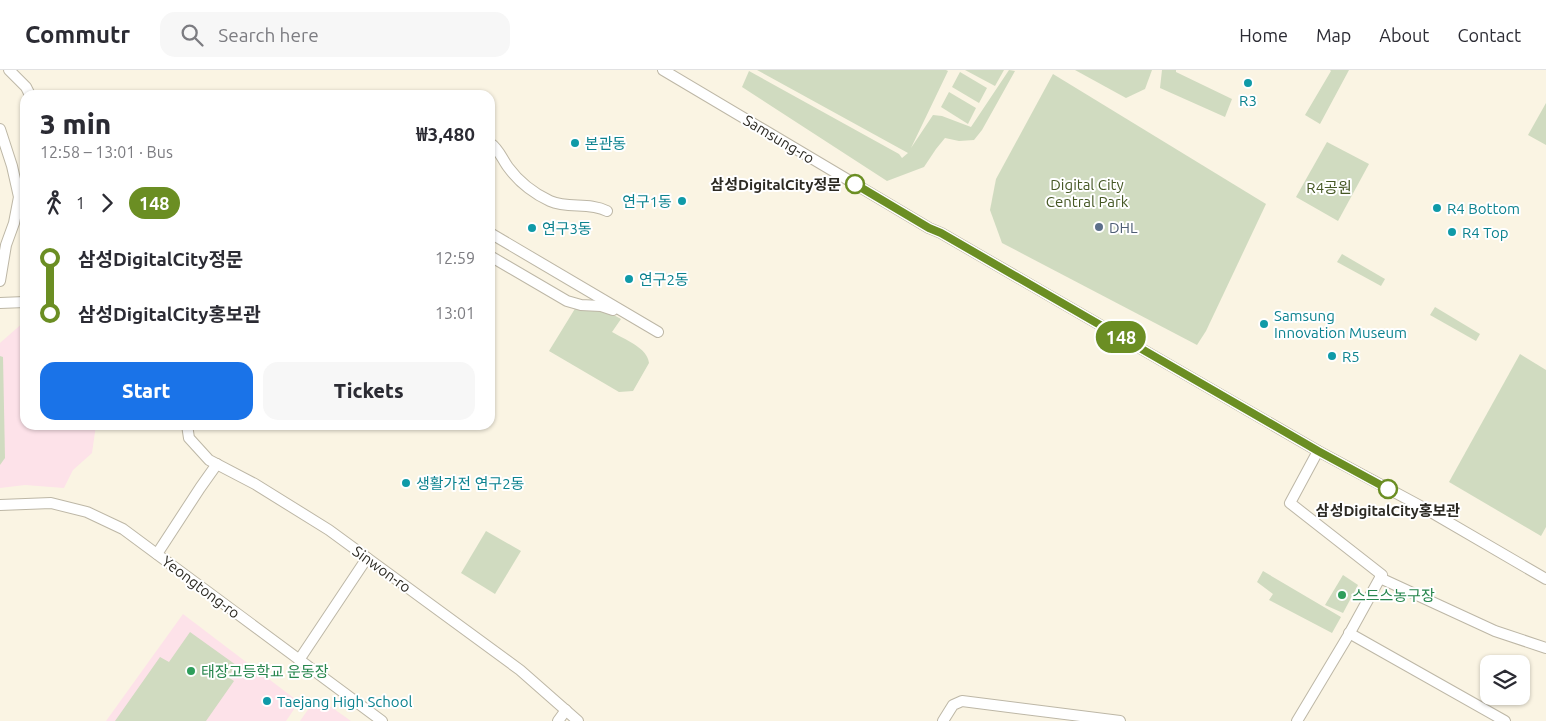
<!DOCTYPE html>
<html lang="en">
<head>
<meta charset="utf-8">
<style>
	body { margin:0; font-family:Ubuntu,"Noto Sans KR",sans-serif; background:#f7f7f7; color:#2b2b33; height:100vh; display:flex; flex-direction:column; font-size:19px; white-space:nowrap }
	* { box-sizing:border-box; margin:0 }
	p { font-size:16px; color:#7c7c81 }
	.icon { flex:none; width:28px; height:28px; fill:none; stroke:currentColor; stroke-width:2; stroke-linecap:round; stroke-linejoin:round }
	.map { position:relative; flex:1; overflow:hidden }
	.side { position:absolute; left:20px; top:20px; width:475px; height:340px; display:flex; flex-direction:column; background:#fff; border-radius:15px; box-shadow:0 1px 4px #0004 }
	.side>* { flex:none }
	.badge { padding:0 10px; border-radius:16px; font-size:18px; line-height:32px }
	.controls { position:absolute; left:1480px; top:585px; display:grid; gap:10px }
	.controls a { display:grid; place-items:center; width:50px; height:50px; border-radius:10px; background:#fff; box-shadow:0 1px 4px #0004; font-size:25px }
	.map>.badge { position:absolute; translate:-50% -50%; box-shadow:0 0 0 2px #fff }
	.legs { display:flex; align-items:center; gap:8px; height:55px; padding:0 20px; font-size:16px }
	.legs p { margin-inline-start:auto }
	.headline { display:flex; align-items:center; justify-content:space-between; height:85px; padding:0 20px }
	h1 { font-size:28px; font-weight:800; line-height:38px }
	.primary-button { display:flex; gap:10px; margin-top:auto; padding:10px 20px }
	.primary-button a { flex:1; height:58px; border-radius:15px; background:#1a73e8; color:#fff; font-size:20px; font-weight:800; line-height:58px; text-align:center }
	.primary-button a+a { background:#f7f7f7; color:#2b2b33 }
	ul { padding:0 20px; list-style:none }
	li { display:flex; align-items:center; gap:18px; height:55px; font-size:19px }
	li i { display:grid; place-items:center; width:8px; height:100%; margin:0 6px; background:currentColor }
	li i::after { content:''; width:12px; height:12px; margin:-6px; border:4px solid; border-radius:50%; background:#fff }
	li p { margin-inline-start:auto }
	li:first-child i { background:linear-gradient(#0000 50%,currentColor 0) }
	li:last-child i { background:linear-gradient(currentColor 50%,#0000 0) }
	header { display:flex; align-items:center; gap:30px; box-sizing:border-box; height:70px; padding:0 25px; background:#fff; border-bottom:1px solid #e1e1e2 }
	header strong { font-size:24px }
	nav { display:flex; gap:28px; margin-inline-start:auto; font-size:18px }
	.search { width:350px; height:45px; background:#f7f7f7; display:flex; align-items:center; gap:12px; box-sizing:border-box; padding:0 18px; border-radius:15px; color:#7c7c81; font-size:19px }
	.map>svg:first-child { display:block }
	.education { fill:#fde2e9 }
	.green { fill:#d0dbc0 }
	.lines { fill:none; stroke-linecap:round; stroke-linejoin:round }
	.minor-casing { stroke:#bdb7a6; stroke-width:12 }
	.minor { stroke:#fff; stroke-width:10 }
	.line-1-casing { stroke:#fff; stroke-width:11 }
	.line-1 { stroke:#6b8e23; stroke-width:8 }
	.culture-dot { fill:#0f9aa8; stroke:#fff; stroke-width:2 }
	.stop-1-dot { fill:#fff; stroke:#6b8e23; stroke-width:2.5 }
	.service-dot { fill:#5c6f8a; stroke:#fff; stroke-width:2 }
	.leisure-dot { fill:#2e9e5b; stroke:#fff; stroke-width:2 }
	.labels { text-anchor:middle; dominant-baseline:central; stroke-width:4; stroke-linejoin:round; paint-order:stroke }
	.culture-label { font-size:15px; fill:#0d838f; stroke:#fff; text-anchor:start }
	.street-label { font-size:15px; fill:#2c2a23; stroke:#fff }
	.stop-label { font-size:15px; font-weight:bold; fill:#2c2a23; stroke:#fff; text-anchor:end }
	.park-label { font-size:15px; fill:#455724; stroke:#fff }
	.service-label { font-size:15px; fill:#4e5e75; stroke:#fff; text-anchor:start }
	.leisure-label { font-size:15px; fill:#27864d; stroke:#fff; text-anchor:start }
</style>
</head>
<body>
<header>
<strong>Commutr</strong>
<div class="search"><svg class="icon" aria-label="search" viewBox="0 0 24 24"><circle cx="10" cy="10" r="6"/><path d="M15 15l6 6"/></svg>Search here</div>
<nav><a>Home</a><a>Map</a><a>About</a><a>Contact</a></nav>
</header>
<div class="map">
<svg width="1546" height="651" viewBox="0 0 1546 651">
	<rect width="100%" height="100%" fill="#faf4e3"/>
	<!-- education -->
	<g class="education">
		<path d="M25 251V355H96L92 383 73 400 64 418 25 415 0 418V273Z"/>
		<path d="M183 544 299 632 286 651H106Z"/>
		<path d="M317 627 351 651H300Z"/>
	</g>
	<!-- green -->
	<g class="green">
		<path d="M757 0H946L948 1 911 78 933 45 942 46 971 57 1009 0 1015 1 982 60 974 70 959 71 945 68 936 79 924 97 887 111 742 17 749 1 899 84 902 88 908 83Z"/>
		<path d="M965 0H1004L995 16Z"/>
		<path d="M1075 0H1152L1145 19 1126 28Z"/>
		<path d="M1162 0H1176V2L1232 29 1225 47 1160 18Z"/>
		<path d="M1330 0H1349L1320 54 1305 45 1331 1Z"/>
		<path d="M960 2 987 18 979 33 952 17Z"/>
		<path d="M1053 4 1266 134 1206 261 1197 275 1002 173 990 140 996 109Z"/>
		<path d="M949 22 976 38 968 54 941 37Z"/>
		<path d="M1546 33V75L1528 65Z"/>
		<path d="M1327 72 1369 94 1338 151 1296 127Z"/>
		<path d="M1342 184 1385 209 1381 216 1337 192Z"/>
		<path d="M576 237 603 239 621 249 612 262C624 269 648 278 649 293L633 321 619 322 549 281Z"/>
		<path d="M1435 237 1480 264 1476 271 1430 245Z"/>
		<path d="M1520 284 1546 300V457L1541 466 1449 412Z"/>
		<path d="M0 286 3 287 5 388 0 395Z"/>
		<path d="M486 461 521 481 495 524 461 503Z"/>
		<path d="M1263 501 1341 547 1332 563 1269 530 1273 524 1257 512Z"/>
		<path d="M1343 505 1358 515 1343 543 1325 535Z"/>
		<path d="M190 562 236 595 228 607 234 611 206 651H115L160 587 169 592Z"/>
	</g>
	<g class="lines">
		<defs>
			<g id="minor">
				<path d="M9 0 26 17 30 25"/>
				<path d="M663 0 929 158 941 163 1318 381 1424 438 1546 509"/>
				<path d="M0 59 12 96 19 127 14 153 6 175 0 211"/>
				<path d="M490 73C499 79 502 89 508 97 519 112 533 123 550 131 568 139 589 132 607 141"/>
				<path d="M490 163 658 262"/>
				<path d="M490 186 567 231 581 235 601 236 613 240"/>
				<path d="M0 233 25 232"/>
				<path d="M187 355 189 368 209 390 255 414 329 460 520 600 578 651"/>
				<path d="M1318 381 1290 433 1382 505 1380 508"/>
				<path d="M0 435 51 433 87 442 123 459 382 651"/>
				<path d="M157 484 200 418 217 394"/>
				<path d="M1380 508 1495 561 1546 578"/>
				<path d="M1349 563 1505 651"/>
				<path d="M299 590 367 488"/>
				<path d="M558 651 566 640"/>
				<path d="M943 651 953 635 962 631 1120 651"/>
				<path d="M1297 651 1348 566 1380 508"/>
			</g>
		</defs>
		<!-- minor casing -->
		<use href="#minor" class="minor-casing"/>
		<!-- minor -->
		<use href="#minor" class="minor"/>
	</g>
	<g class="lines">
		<defs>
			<path id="line-1" d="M855 114 929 158 941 163 1318 381 1388 419"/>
		</defs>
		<!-- line-1 casing -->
		<use href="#line-1" class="line-1-casing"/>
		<!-- line-1 -->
		<use href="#line-1" class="line-1"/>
	</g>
	<!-- markers -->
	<g class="culture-dot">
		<circle cx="1248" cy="13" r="5"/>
		<circle cx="575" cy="73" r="5"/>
		<circle cx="682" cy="131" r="5"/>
		<circle cx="1437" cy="138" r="5"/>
		<circle cx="532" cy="158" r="5"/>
		<circle cx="1452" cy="162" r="5"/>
		<circle cx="629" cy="209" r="5"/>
		<circle cx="1264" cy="254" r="5"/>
		<circle cx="1332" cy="286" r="5"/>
		<circle cx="406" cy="413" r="5"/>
		<circle cx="267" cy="631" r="5"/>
	</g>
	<g class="stop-1-dot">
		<circle cx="855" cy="114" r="9"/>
		<circle cx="1388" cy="419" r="9"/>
	</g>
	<circle class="service-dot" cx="1099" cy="157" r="5"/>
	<g class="leisure-dot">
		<circle cx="1342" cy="525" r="5"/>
		<circle cx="191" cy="601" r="5"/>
	</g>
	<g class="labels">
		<!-- culture labels -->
		<g class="culture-label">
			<text x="1248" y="30" text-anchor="middle">R3</text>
			<text x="585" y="73">본관동</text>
			<text x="672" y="131" text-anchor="end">연구1동</text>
			<text x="1447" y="138">R4 Bottom</text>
			<text x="542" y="158">연구3동</text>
			<text x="1462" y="162">R4 Top</text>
			<text x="639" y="209">연구2동</text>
			<text x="1274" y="245">Samsung<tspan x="1274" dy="17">Innovation Museum</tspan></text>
			<text x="1342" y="286">R5</text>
			<text x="416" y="413">생활가전 연구2동</text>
			<text x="277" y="631">Taejang High School</text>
		</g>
		<!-- street labels -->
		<g class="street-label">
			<text transform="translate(779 69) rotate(31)">Samsung-ro</text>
			<text transform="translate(382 499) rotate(36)">Sinwon-ro</text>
			<text transform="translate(201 517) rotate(37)">Yeongtong-ro</text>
		</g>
		<!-- stop labels -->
		<g class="stop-label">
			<text x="841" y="114">삼성DigitalCity정문</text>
			<text x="1388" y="440" text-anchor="middle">삼성DigitalCity홍보관</text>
		</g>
		<!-- park labels -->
		<g class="park-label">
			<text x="1087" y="114">Digital City<tspan x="1087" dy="17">Central Park</tspan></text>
			<text x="1329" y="117">R4공원</text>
		</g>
		<!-- service labels -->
		<g class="service-label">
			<text x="1109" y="157">DHL</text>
		</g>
		<!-- leisure labels -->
		<g class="leisure-label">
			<text x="1352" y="525">스드스농구장</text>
			<text x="201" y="601">태장고등학교 운동장</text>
		</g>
	</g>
</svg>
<div class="controls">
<a><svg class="icon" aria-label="layers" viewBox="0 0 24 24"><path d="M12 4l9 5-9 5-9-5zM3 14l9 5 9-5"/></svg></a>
</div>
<b class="badge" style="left:1121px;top:267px;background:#6b8e23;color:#fff">148</b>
<section class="side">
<div class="headline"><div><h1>3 min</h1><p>12:58 – 13:01 · Bus</p></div><b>₩3,480</b></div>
<div class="legs"><svg class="icon" aria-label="walk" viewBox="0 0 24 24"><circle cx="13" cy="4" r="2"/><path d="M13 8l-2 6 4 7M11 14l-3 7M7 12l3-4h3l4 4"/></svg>1<svg class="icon" aria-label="forward" viewBox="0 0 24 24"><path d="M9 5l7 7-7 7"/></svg><b class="badge" style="background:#6b8e23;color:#fff">148</b></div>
<ul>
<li><i style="color:#6b8e23"></i><b>삼성DigitalCity정문</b><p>12:59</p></li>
<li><i style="color:#6b8e23"></i><b>삼성DigitalCity홍보관</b><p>13:01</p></li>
</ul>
<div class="primary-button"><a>Start</a><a>Tickets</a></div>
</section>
</div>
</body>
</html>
